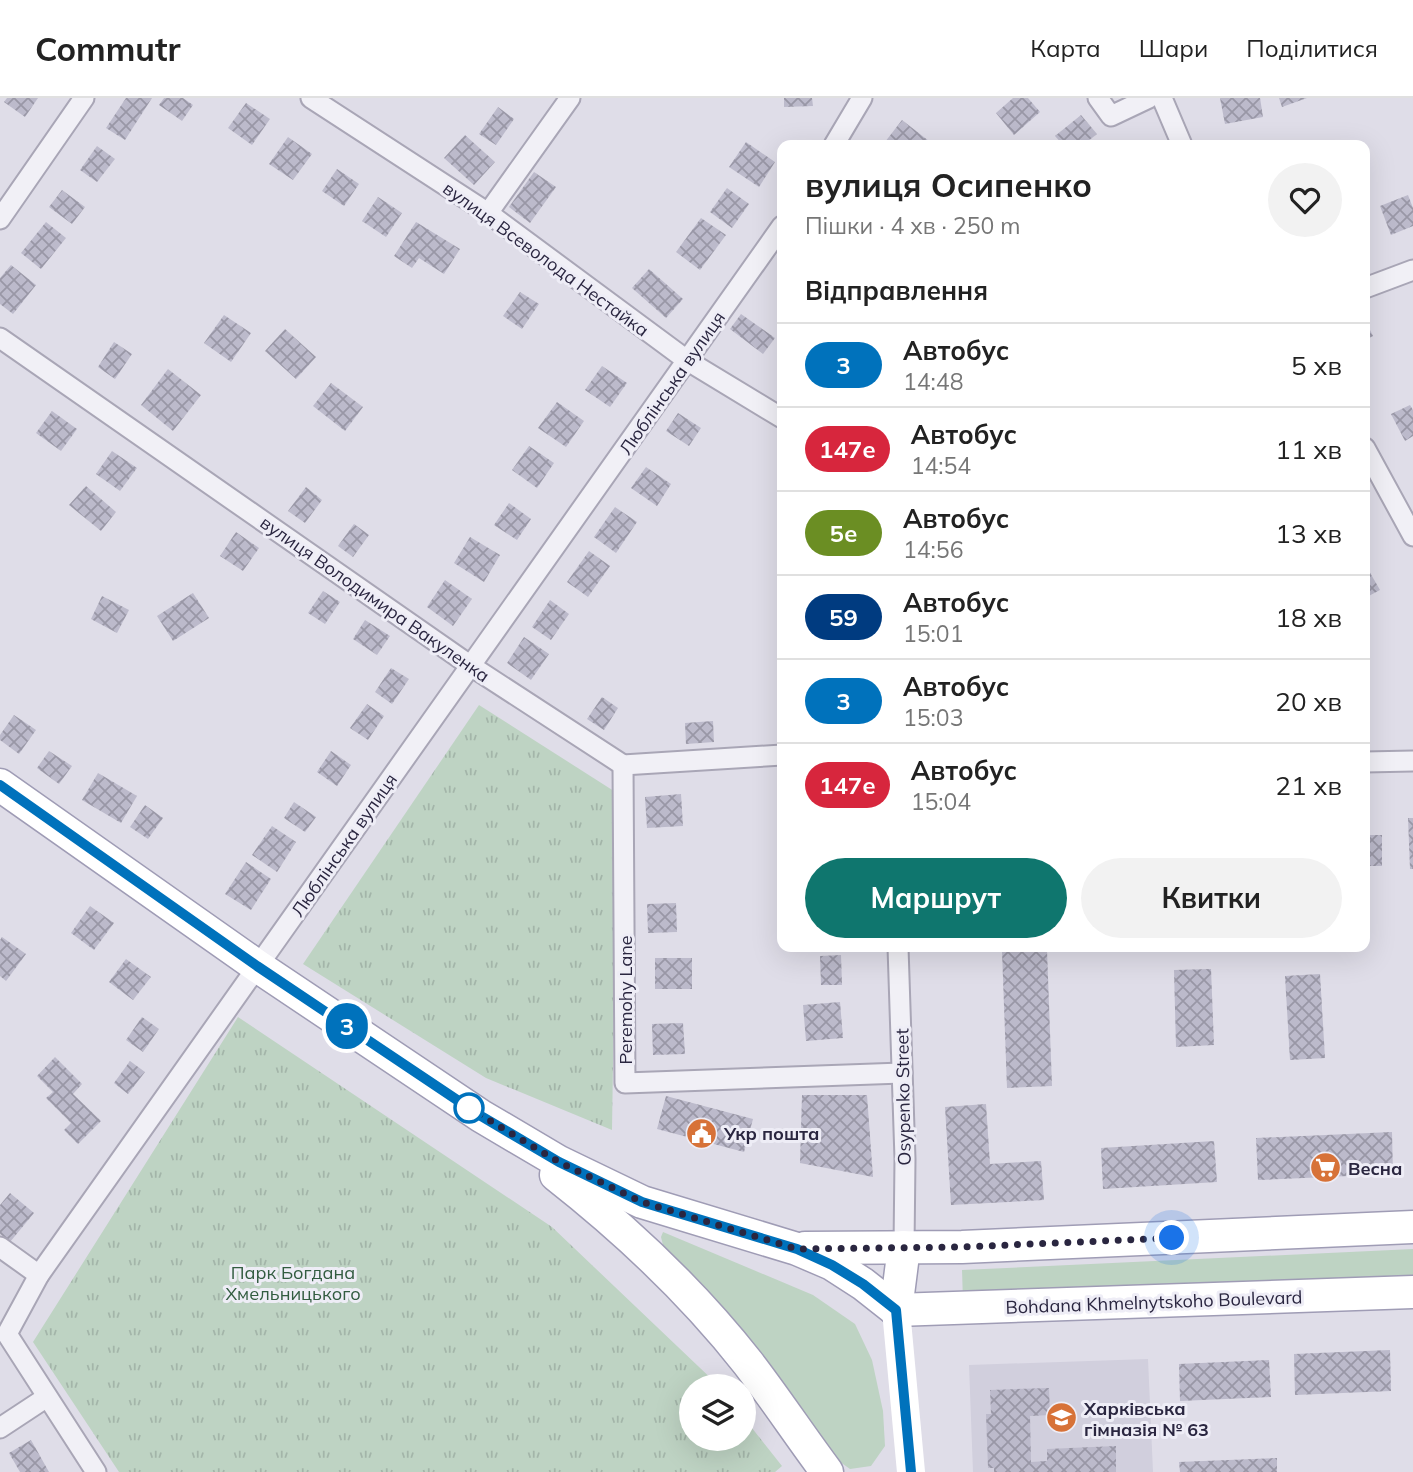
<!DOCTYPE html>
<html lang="uk">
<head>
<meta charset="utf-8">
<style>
	body { margin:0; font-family:Mulish,sans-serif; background:#f2f2f2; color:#222; height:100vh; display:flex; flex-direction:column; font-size:26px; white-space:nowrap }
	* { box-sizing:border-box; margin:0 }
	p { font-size:23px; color:#767676 }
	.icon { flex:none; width:38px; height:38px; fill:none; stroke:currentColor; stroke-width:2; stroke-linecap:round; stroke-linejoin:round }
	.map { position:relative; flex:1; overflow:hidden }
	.panel { position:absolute; left:777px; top:42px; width:593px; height:812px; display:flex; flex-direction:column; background:#fff; border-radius:14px; box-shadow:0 7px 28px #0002 }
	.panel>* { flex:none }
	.badge { padding:0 14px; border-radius:23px; font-size:24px; line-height:46px }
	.buttons { position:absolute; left:679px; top:1276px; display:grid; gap:14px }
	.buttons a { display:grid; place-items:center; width:77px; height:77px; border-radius:50%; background:#fff; box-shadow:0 7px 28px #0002; font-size:35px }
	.you { position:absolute; width:35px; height:35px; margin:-18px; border:5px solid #fff; border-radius:50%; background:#1a73e8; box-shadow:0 0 0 10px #1a73e833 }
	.map>.badge { position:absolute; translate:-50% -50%; box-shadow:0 0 0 4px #fff }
	h2 { padding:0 28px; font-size:26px; line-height:63px }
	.round { display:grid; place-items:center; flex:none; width:74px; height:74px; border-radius:37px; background:#f2f2f2 }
	.headline { display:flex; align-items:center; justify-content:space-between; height:119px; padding:0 28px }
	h1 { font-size:33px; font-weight:700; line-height:52px }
	.button { display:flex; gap:14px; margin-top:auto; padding:14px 28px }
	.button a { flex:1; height:80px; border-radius:42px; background:#0f766e; color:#fff; font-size:28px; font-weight:700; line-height:80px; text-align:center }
	.button a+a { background:#f2f2f2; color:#222 }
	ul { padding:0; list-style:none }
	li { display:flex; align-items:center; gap:21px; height:84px; padding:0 28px; border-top:2px solid #e0e0e0 }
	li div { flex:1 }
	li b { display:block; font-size:26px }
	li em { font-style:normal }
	li .badge { min-width:77px; font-weight:700; text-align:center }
	header { display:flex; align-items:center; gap:42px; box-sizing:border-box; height:98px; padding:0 35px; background:#fff; border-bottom:2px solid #e0e0e0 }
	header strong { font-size:33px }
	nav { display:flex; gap:38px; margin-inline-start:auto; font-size:24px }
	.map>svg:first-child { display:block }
	.built { fill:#d1cfdd }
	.green { fill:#bed3c3 }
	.park { fill:url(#park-tufts) }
	.building { fill:url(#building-cross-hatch) }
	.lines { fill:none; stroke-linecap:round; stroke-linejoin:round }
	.minor-casing { stroke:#a9a6b6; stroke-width:23 }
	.primary-casing { stroke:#9f9cb5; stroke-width:35 }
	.minor { stroke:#f1f0f6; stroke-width:19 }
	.secondary { stroke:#fff; stroke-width:28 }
	.primary { stroke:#fff; stroke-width:32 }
	.line-casing { stroke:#fff; stroke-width:16 }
	.line { stroke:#0072bc; stroke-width:10 }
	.walk { stroke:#2a2640; stroke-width:7; stroke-dasharray:0 12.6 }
	.stop-dot { fill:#fff; stroke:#0072bc; stroke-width:3.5 }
	.labels { text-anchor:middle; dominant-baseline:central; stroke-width:6; stroke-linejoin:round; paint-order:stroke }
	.street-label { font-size:18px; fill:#2a2640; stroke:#eeedf6 }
	.poi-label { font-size:18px; font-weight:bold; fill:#2a2640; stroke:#eeedf6; text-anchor:start }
	.park-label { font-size:18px; fill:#325c40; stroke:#eeedf6 }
</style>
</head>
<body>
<header>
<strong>Commutr</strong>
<nav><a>Карта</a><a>Шари</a><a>Поділитися</a></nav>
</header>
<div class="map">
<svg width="1413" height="1374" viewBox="0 0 1413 1374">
	<defs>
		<pattern id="park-tufts" width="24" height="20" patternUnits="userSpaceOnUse" patternTransform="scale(1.75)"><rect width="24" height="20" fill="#bed3c3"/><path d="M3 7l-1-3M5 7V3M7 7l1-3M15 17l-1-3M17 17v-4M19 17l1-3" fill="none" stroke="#a3b5a9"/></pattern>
		<pattern id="building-cross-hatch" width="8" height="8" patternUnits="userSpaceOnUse" patternTransform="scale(1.75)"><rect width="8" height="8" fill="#bcbacb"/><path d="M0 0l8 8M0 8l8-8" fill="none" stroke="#9997a6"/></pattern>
	</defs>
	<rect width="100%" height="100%" fill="#dfdde8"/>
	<!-- built -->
	<path class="built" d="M1148 1261 1153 1374H973L969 1267Z"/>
	<!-- green -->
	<g class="green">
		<path d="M663 1134 813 1197 855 1226 872 1262 883 1313 885 1348 871 1368 850 1371 836 1361 663 1147 661 1139Z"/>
		<path d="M1413 1151V1184L963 1203 962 1172Z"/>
	</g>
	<!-- park -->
	<g class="park">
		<path d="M479 607 617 695 612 1032 486 980 303 866Z"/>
		<path d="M238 919 552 1129 719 1288H691V1340H744V1320L782 1368 775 1374H119L33 1244Z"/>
	</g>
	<!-- building -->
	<g class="building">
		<path d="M7 0H38L25 19 4 4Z"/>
		<path d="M126 0H152L125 42 106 30Z"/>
		<path d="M164 0H183L193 7 182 23 159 7Z"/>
		<path d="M784 0H812L813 8 784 9Z"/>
		<path d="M1013 0H1028L1040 14 1014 37 996 15Z"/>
		<path d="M1220 0H1260L1263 19 1225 26Z"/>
		<path d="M1279 0H1307L1282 9Z"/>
		<path d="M246 5 270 21 252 47 228 30Z"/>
		<path d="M498 9 514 21 496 47 479 36Z"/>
		<path d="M1081 17 1097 36 1083 47H1063L1055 38Z"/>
		<path d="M902 22 934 47H889L885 44Z"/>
		<path d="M465 37 495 64 474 87 444 60Z"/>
		<path d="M288 39 312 56 293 82 269 66Z"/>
		<path d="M746 44 775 64 759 89 729 69Z"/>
		<path d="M97 48 115 61 97 84 80 72Z"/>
		<path d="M337 71 359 86 344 108 322 93Z"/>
		<path d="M534 74 556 89 530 125 509 109Z"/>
		<path d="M727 90 749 106 732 130 710 114Z"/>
		<path d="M62 92 85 109 72 126 49 109Z"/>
		<path d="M1408 97 1413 110V128L1391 137 1380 108Z"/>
		<path d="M378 99 402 115 386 139 362 123Z"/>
		<path d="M701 120 726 137 700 172 676 154Z"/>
		<path d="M46 124 66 140 41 171 21 155Z"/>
		<path d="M416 124 460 151 444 176 419 160 412 170 394 158Z"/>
		<path d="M11 167 36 187 13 216 0 206V180Z"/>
		<path d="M649 171 683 201 666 220 632 190Z"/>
		<path d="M520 194 539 206 522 231 503 218Z"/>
		<path d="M741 216 775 240 763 256 730 231Z"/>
		<path d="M224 217 251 235 231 264 204 245Z"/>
		<path d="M1365 222 1373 238 1365 242Z"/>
		<path d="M285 231 316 259 296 281 265 253Z"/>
		<path d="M114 244 132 256 115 281 98 269Z"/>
		<path d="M602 268 627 285 610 309 585 292Z"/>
		<path d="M168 271 201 297 173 333 141 307Z"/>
		<path d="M331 285 363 309 345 333 313 308Z"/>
		<path d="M557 304 584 323 566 349 538 330Z"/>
		<path d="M1410 307 1413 312V338L1405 343 1391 316Z"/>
		<path d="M52 313 77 331 61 353 36 335Z"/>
		<path d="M678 315 701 330 689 348 666 333Z"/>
		<path d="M529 348 554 365 537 390 512 372Z"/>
		<path d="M112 353 137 370 120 393 96 376Z"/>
		<path d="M646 369 671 386 657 408 631 390Z"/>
		<path d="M86 388 116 414 101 433 69 407Z"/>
		<path d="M306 389 322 402 305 425 288 413Z"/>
		<path d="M509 405 531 421 517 442 494 427Z"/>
		<path d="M615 409 637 424 616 455 594 439Z"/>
		<path d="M354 426 369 437 353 459 338 448Z"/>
		<path d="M236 434 259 450 243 473 220 458Z"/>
		<path d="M470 439 500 457 484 484 454 465Z"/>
		<path d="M589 453 610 468 588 499 567 484Z"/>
		<path d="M1365 466 1380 492 1365 500Z"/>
		<path d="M445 482 472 501 453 528 427 509Z"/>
		<path d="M323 493 340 504 325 526 308 515Z"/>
		<path d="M193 495 209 520 173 543 157 518Z"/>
		<path d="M102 498 129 512 117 535 91 521Z"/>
		<path d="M550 502 569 516 551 542 532 529Z"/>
		<path d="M365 522 390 538 377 557 353 541Z"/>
		<path d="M524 539 549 556 531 582 507 565Z"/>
		<path d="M391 570 409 581 392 606 375 594Z"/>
		<path d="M602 599 618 610 604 632 587 621Z"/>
		<path d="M367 606 384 618 368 642 350 630Z"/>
		<path d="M14 617 36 632 19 656 0 642V637Z"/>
		<path d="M713 623 714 644 686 646 685 625Z"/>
		<path d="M49 653 72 668 59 686 37 670Z"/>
		<path d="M331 653 351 667 337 688 317 674Z"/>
		<path d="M98 675 137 698 121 725 82 702Z"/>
		<path d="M681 696 683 728 647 730 645 699Z"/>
		<path d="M294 704 316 719 305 734 284 720Z"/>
		<path d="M145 707 163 720 148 741 130 729Z"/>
		<path d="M1408 720H1413V771H1410Z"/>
		<path d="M272 728 296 744 277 774 252 757Z"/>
		<rect x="1365" y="737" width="17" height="31"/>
		<path d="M246 764 271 781 251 812 225 796Z"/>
		<path d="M676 805 677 834 648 835 647 806Z"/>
		<path d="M90 808 114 825 94 852 71 835Z"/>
		<path d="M2 839 26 856 6 883 0 878V842Z"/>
		<path d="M1047 852 1052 988 1007 990 1002 853Z"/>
		<path d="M841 857 842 887H821L820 858Z"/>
		<rect x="655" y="860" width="37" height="31"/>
		<path d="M126 861 151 879 133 902 109 884Z"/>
		<path d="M1211 871 1214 947 1176 949 1174 872Z"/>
		<path d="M1320 876 1325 960 1290 962 1285 878Z"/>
		<path d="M840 904 843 940 806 943 803 907Z"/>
		<path d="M142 919 159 931 143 954 126 942Z"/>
		<path d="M683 925 685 956 653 957 652 926Z"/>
		<path d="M55 959 82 986 73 996 101 1023 78 1046 64 1032 71 1025 46 1000 53 994 37 978Z"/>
		<path d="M130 963 145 974 128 996 114 985Z"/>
		<path d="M802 997H867L873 1079 800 1065Z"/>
		<path d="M666 998 753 1021 744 1054 657 1031Z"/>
		<path d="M986 1006 990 1066 1041 1063 1044 1102 951 1107 945 1009Z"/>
		<path d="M1392 1034 1393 1076 1258 1082 1256 1040Z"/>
		<path d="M1214 1043 1217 1084 1103 1091 1101 1050Z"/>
		<path d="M10 1095 34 1115 10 1144 0 1136V1107Z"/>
		<path d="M1390 1252 1391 1293 1295 1297 1294 1256Z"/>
		<path d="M1269 1262 1271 1299 1180 1303 1179 1266Z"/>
		<path d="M1049 1290 1050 1317 1030 1318 1031 1364 1047 1363V1351L1116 1348V1374H994V1370H988L986 1316H991L990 1292Z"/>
		<path d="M31 1342 49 1374H20L9 1355Z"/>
		<path d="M1277 1360V1374H1180L1179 1364Z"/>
	</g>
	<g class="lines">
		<defs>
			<g id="minor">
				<path d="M311 0 488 115 688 263 782 320"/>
				<path d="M1098 0 1111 18 1149 0"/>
				<path d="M1162 0 1182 47"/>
				<path d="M834 47 862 0"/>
				<path d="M488 115 570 0"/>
				<path d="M0 121 84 0"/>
				<path d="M1365 190 1413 172"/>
				<path d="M0 240 471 568 623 667 782 657"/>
				<path d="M1365 350 1413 438"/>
				<path d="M1365 664 1413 663"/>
				<path d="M623 667 625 985 902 975"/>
				<path d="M898 849 905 1061 904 1149"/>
				<path d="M0 1149 39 1177"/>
				<path d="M0 1330 47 1299"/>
				<path d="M96 1374 7 1236 39 1177 782 128"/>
			</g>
			<g id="primary">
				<path d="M0 687 257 868 481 1018 559 1064 642 1104 797 1151 832 1166 863 1186 896 1212"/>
				<path d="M556 1077C626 1132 693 1195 748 1265 775 1300 800 1338 827 1374"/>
				<path d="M805 1150 962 1149 1413 1129"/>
				<path d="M896 1212 1413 1194"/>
				<path d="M896 1212 904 1149"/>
			</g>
		</defs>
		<!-- minor casing -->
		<use href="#minor" class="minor-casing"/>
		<!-- primary casing -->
		<use href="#primary" class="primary-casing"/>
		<!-- minor -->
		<use href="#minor" class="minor"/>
		<!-- secondary -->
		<path class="secondary" d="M896 1212 911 1374"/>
		<!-- primary -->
		<use href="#primary" class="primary"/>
	</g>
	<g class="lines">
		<defs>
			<path id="line" d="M0 687 257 868 481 1018 559 1064 642 1104 797 1151 832 1167 863 1186 896 1212 911 1374"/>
		</defs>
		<!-- line casing -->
		<use href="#line" class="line-casing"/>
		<!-- line -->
		<use href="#line" class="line"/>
		<!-- walk -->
		<path class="walk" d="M469 1010 559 1064 642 1104 797 1151 962 1149 1172 1140"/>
	</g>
	<!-- icons -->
	<defs>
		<symbol id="civic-disc" viewBox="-11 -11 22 22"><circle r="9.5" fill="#d77238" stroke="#eeedf6"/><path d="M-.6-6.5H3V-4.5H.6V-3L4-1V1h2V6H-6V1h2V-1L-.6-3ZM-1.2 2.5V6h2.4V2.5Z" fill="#fff"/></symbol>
		<symbol id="supermarket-disc" viewBox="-11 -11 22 22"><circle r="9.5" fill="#d77238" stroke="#eeedf6"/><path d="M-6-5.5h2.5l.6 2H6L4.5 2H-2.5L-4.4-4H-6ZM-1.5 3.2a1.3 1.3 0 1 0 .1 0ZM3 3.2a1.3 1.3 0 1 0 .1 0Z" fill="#fff"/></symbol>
		<symbol id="school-disc" viewBox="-11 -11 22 22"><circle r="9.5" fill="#d77238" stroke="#eeedf6"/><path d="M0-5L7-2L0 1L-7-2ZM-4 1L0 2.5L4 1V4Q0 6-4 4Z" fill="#fff"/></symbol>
	</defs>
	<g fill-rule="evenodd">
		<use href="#civic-disc" x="684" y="1018" width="35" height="35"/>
		<use href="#supermarket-disc" x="1308" y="1052" width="35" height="35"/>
		<use href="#school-disc" x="1044" y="1302" width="35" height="35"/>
	</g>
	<!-- markers -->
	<circle class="stop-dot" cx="469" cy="1010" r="14"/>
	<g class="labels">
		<!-- street labels -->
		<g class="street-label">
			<text transform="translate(546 161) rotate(36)">вулиця Всеволода Нестайка</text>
			<text transform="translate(672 285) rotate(-55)">Люблінська вулиця</text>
			<text transform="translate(375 501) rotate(35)">вулиця Володимира Вакуленка</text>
			<text transform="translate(344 747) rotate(-55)">Люблінська вулиця</text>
			<text transform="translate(625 902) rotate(-90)">Peremohy Lane</text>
			<text transform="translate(903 999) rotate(-91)">Osypenko Street</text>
			<text transform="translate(1154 1204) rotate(-2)">Bohdana Khmelnytskoho Boulevard</text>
		</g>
		<!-- poi labels -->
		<g class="poi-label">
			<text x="724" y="1035">Укр пошта</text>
			<text x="1348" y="1070">Весна</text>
			<text x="1084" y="1310">Харківська<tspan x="1084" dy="21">гімназія № 63</tspan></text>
		</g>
		<!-- park labels -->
		<g class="park-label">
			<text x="293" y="1174">Парк Богдана<tspan x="293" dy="21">Хмельницького</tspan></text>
		</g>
	</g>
</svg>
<div class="buttons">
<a><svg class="icon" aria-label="layers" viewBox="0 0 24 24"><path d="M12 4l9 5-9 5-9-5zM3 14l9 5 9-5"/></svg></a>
</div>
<div class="you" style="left:1172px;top:1140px"></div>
<b class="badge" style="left:347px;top:928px;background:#0072bc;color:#fff">3</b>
<section class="panel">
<div class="headline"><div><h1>вулиця Осипенко</h1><p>Пішки · 4 хв · 250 m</p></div><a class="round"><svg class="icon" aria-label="heart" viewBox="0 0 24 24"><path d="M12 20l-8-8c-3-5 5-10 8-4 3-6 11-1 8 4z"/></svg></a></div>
<h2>Відправлення</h2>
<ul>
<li><span class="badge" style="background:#0072bc;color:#fff">3</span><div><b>Автобус</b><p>14:48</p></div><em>5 хв</em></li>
<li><span class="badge" style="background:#d7263d;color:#fff">147е</span><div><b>Автобус</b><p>14:54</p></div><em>11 хв</em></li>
<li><span class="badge" style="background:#6b8e23;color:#fff">5е</span><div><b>Автобус</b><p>14:56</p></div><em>13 хв</em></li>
<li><span class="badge" style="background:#003b80;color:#fff">59</span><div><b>Автобус</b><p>15:01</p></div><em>18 хв</em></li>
<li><span class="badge" style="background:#0072bc;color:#fff">3</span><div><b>Автобус</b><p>15:03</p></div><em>20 хв</em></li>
<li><span class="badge" style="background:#d7263d;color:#fff">147е</span><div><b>Автобус</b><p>15:04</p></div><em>21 хв</em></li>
</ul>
<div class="button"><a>Маршрут</a><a>Квитки</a></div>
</section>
</div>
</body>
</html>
